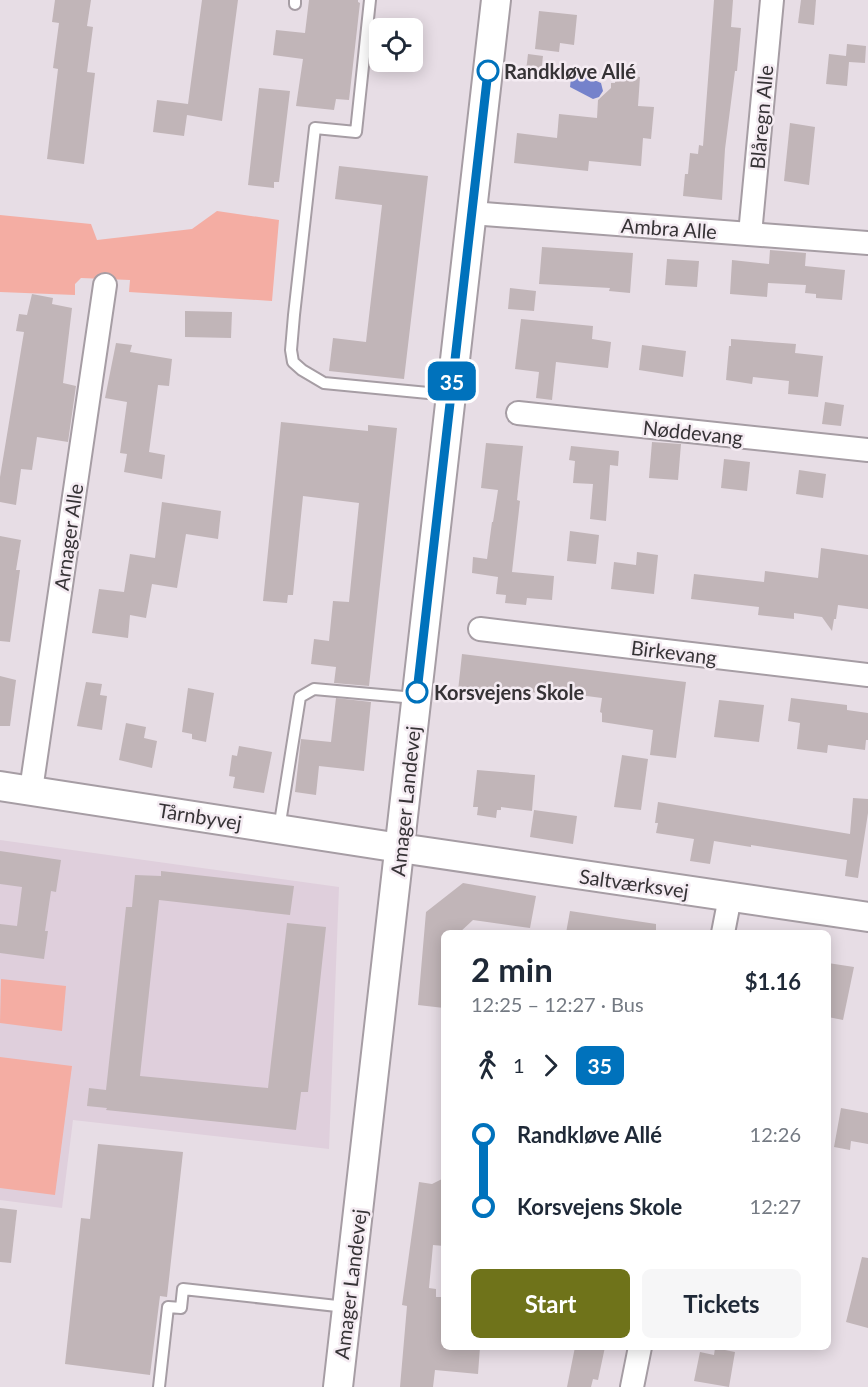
<!DOCTYPE html>
<html lang="en">
<head>
<meta charset="utf-8">
<style>
	body { margin:0; font-family:Lato,sans-serif; background:#f6f6f7; color:#1f2937; height:100vh; display:flex; flex-direction:column; font-size:22px; white-space:nowrap }
	* { box-sizing:border-box; margin:0 }
	p { font-size:20px; color:#747a83 }
	.icon { flex:none; width:33px; height:33px; fill:none; stroke:currentColor; stroke-width:2; stroke-linecap:round; stroke-linejoin:round }
	.map { position:relative; flex:1; overflow:hidden }
	.panel { position:absolute; left:441px; top:930px; width:390px; height:420px; display:flex; flex-direction:column; background:#fff; border-radius:9px; box-shadow:0 3px 15px #0003 }
	.panel>* { flex:none }
	.badge { padding:0 12px; border-radius:9px; font-size:21px; line-height:39px }
	.fabs { position:absolute; left:369px; top:18px; display:grid; gap:12px }
	.fabs a { display:grid; place-items:center; width:54px; height:54px; border-radius:9px; background:#fff; box-shadow:0 3px 15px #0003; font-size:30px }
	.map>.badge { position:absolute; translate:-50% -50%; box-shadow:0 0 0 3px #fff }
	.legs { display:flex; align-items:center; gap:9px; height:66px; padding:0 30px; font-size:20px }
	.legs p { margin-inline-start:auto }
	.headline { display:flex; align-items:center; justify-content:space-between; height:102px; padding:0 30px }
	h1 { font-size:33px; font-weight:700; line-height:45px }
	.primary-button { display:flex; gap:12px; margin-top:auto; padding:12px 30px }
	.primary-button a { flex:1; height:69px; border-radius:9px; background:#6f731a; color:#fff; font-size:24px; font-weight:700; line-height:69px; text-align:center }
	.primary-button a+a { background:#f6f6f7; color:#1f2937 }
	ul { padding:0 30px; list-style:none }
	li { display:flex; align-items:center; gap:21px; height:72px; font-size:22px }
	li i { display:grid; place-items:center; width:9px; height:100%; margin:0 8px; background:currentColor }
	li i::after { content:''; width:15px; height:15px; margin:-8px; border:4px solid; border-radius:50%; background:#fff }
	li p { margin-inline-start:auto }
	li:first-child i { background:linear-gradient(#0000 50%,currentColor 0) }
	li:last-child i { background:linear-gradient(currentColor 50%,#0000 0) }
	.map>svg:first-child { display:block }
	.built { fill:#dfcfdc }
	.green { fill:#f4ada3 }
	.water { fill:#7582cb }
	.building { fill:#c1b5b8 }
	.lines { fill:none; stroke-linecap:round; stroke-linejoin:round }
	.service-casing { stroke:#a69da4; stroke-width:14 }
	.minor-casing { stroke:#a69da4; stroke-width:26 }
	.tertiary-casing { stroke:#a69da4; stroke-width:32 }
	.service { stroke:#fff; stroke-width:10 }
	.minor { stroke:#fff; stroke-width:22 }
	.tertiary { stroke:#fff; stroke-width:28 }
	.line-1-casing { stroke:#fff; stroke-width:14 }
	.line-1 { stroke:#0072bc; stroke-width:9 }
	.stop-1-dot { fill:#fff; stroke:#0072bc; stroke-width:3 }
	.labels { text-anchor:middle; dominant-baseline:central; stroke-width:5; stroke-linejoin:round; paint-order:stroke }
	.stop-label { font-size:20px; font-weight:bold; fill:#363336; stroke:#f4ebf2; text-anchor:start }
	.street-label { font-size:20px; fill:#363336; stroke:#f4ebf2 }
</style>
</head>
<body>
<div class="map">
<svg width="868" height="1387" viewBox="0 0 868 1387">
	<rect width="100%" height="100%" fill="#e7dde5"/>
	<!-- built -->
	<path class="built" d="M0 840 339 887 329 1149 73 1120 62 1208 0 1200Z"/>
	<!-- green -->
	<g class="green">
		<path d="M217 211 279 220 272 301 129 292 130 280 81 278 75 284V295L0 292V215L91 224 97 240 192 229Z"/>
		<path d="M1 979 66 986 62 1031 0 1023Z"/>
		<path d="M0 1057 72 1066 55 1195 0 1188Z"/>
	</g>
	<!-- water -->
	<path class="water" d="M578 73 601 83 603 91 599 97 593 99 570 87 571 78Z"/>
	<!-- building -->
	<g class="building">
		<path d="M55 0H91L87 26 93 27 87 72 95 73 84 164 47 159 58 69 53 68 59 23 52 22Z"/>
		<path d="M202 0H238L222 121 187 115 184 136 153 132 157 100 188 104Z"/>
		<path d="M309 0H358V2L360 3 349 100 336 99 334 110 296 106 303 59 273 55 276 30 305 33Z"/>
		<path d="M714 0H733L731 27 741 28 737 71H735L725 149 722 200 683 196 685 174H688L690 153 698 154 699 145 703 146Z"/>
		<path d="M801 0H816L814 25 798 23Z"/>
		<path d="M539 11 577 15 574 45 560 43 559 52 535 49Z"/>
		<path d="M847 44 866 46 865 63 849 62 847 86 826 84 829 54 846 56Z"/>
		<path d="M528 54 543 56 541 73 526 71Z"/>
		<path d="M616 73 640 77 638 106 654 107 651 139 643 138 641 166 589 161 588 171 514 163 517 133 557 138 559 114 597 118 598 100 611 88V83H615Z"/>
		<path d="M259 88 290 91 279 182H274V188L248 185Z"/>
		<path d="M790 123 815 127 809 185 784 181Z"/>
		<path d="M339 166 428 176 404 379 329 371 333 338 366 342 382 205 335 199Z"/>
		<path d="M542 247 633 253 630 293 609 291 610 288 539 284Z"/>
		<path d="M770 250 806 253 805 266 845 270 842 300 816 298V294L805 293 806 285 768 283 767 297 730 294 732 260 769 264Z"/>
		<path d="M667 259 699 261 697 287 665 285Z"/>
		<path d="M510 288 536 291 534 311 508 309Z"/>
		<path d="M32 294 53 298 52 304 72 308 63 383 76 386 68 442 37 437 32 470 21 469 16 505 0 502V477L24 332 16 331 19 314 27 315Z"/>
		<path d="M185 311 232 312 231 338 185 337Z"/>
		<path d="M521 319 593 326 592 339 611 342 608 368 556 362 552 400 536 398 539 372 515 369Z"/>
		<path d="M731 339 796 344 795 353 823 356 818 397 788 394 789 381 753 377 752 384 726 380 729 346H731Z"/>
		<path d="M116 343 132 345 130 352 172 359 169 386 158 385 149 452 165 455 162 479 124 472 127 454 120 453 127 402 105 398Z"/>
		<path d="M642 345 686 351 683 377 639 370Z"/>
		<path d="M825 402 844 405 841 426 822 424Z"/>
		<path d="M281 422 368 431V425L397 428 369 686 334 683 336 667 311 664 314 639 329 641 333 601 349 602 359 503 303 496 293 595H288L287 603 263 601Z"/>
		<path d="M652 442 681 444 678 480 649 478Z"/>
		<path d="M486 443 523 446 517 500 520 501 512 572 554 576 552 600 527 598 526 605 505 603 506 595 496 594 498 577 472 573 473 557 487 559 492 522H493L498 490 481 488Z"/>
		<path d="M571 446 619 451 618 466 610 465 606 521 590 519 593 484 573 483 575 461 569 460Z"/>
		<path d="M724 459 750 462 747 491 721 488Z"/>
		<path d="M799 470 826 474 823 498 796 494Z"/>
		<path d="M162 502 221 511 218 539 186 534 177 588 152 584 146 618 130 615 128 638 92 633 99 589 124 592 130 554 155 558Z"/>
		<path d="M570 531 599 535 596 564 567 561Z"/>
		<path d="M0 536 21 540 16 570H20L10 642 0 641Z"/>
		<path d="M821 548 868 555V609L838 605 836 619H834L832 631 822 617 794 613V619L758 615 759 607 691 599 694 574 764 582 765 571 818 578Z"/>
		<path d="M637 552 658 555 654 594 611 589 614 562 636 565Z"/>
		<path d="M462 654 686 682 676 758 650 755 653 730 602 722V713L600 712 602 698 556 692 555 695 491 687 490 695 458 691Z"/>
		<path d="M0 676 16 680 10 726H0Z"/>
		<path d="M86 682 102 684 100 695 107 696 102 730 77 726Z"/>
		<path d="M188 688 214 693 206 742 192 739V734L182 732Z"/>
		<path d="M336 698 371 702 364 771 319 766 316 795 295 792 301 739 331 742Z"/>
		<path d="M791 698 847 705V710L868 713V740H866L865 750 828 745 827 753 797 749 800 723 788 721Z"/>
		<path d="M719 700 764 705 759 742 714 737Z"/>
		<path d="M126 723 146 727 144 738 157 741 152 768 119 760Z"/>
		<path d="M239 746 272 752 264 793 233 788 235 777 229 776 232 755 237 756Z"/>
		<path d="M622 755 648 759 641 810 614 807Z"/>
		<path d="M477 770 535 775 532 811 501 807V810H497L496 818 477 815 478 807H473Z"/>
		<path d="M853 798 868 799V813L858 878 845 876 847 860 751 845V847L714 841 710 864 690 861 694 839 656 833 658 823H655L658 802 850 834Z"/>
		<path d="M534 810 577 816 573 844 530 837Z"/>
		<path d="M0 851 61 860 56 892 51 891 45 931H48L44 959 0 953V924L17 926 22 887 0 884Z"/>
		<path d="M161 871 294 886 290 915 159 900 140 1076 268 1088 287 923 326 927 308 1092H301L296 1130 106 1110 107 1108 87 1106 89 1088 106 1090 126 907H132L135 875 161 876Z"/>
		<path d="M463 883 536 896 530 928 473 920 459 933H444V1008L418 1005 426 912Z"/>
		<path d="M570 911 656 924V933H566Z"/>
		<path d="M828 963 854 967 843 1020 828 1017Z"/>
		<path d="M841 1108 868 1113V1144L851 1141 850 1150 834 1147Z"/>
		<path d="M98 1144 183 1152 167 1297 160 1296 150 1375 65 1364 81 1218 90 1219Z"/>
		<path d="M444 1178V1246L433 1245 429 1288 436 1289V1297H444V1347H480L478 1374 435 1370 433 1387H400L407 1306 402 1305 419 1182 432 1184Z"/>
		<path d="M0 1208 17 1210 11 1263 0 1262Z"/>
		<path d="M862 1257 868 1258V1328L846 1322Z"/>
		<path d="M575 1347H605L598 1380 593 1379 591 1387H567Z"/>
		<path d="M715 1348 735 1352 729 1387 694 1381 700 1352 714 1355Z"/>
	</g>
	<g class="lines">
		<defs>
			<g id="service">
				<path d="M370 0 356 132 315 128 294 315 291 350 293 362 302 370 324 383 449 395"/>
				<path d="M295 4V0"/>
				<path d="M279 829 300 697 314 689 415 698"/>
				<path d="M159 1387 168 1307 181 1308 183 1289 346 1307"/>
			</g>
			<g id="minor">
				<path d="M471 213 868 243"/>
				<path d="M750 234 772 0"/>
				<path d="M518 413 868 450"/>
				<path d="M480 629 868 675"/>
				<path d="M31 790 105 285"/>
				<path d="M723 933 730 897"/>
				<path d="M632 1387 640 1347"/>
			</g>
			<g id="tertiary">
				<path d="M0 786 400 848 868 917"/>
				<path d="M338 1387 496 0"/>
			</g>
		</defs>
		<!-- service casing -->
		<use href="#service" class="service-casing"/>
		<!-- minor casing -->
		<use href="#minor" class="minor-casing"/>
		<!-- tertiary casing -->
		<use href="#tertiary" class="tertiary-casing"/>
		<!-- service -->
		<use href="#service" class="service"/>
		<!-- minor -->
		<use href="#minor" class="minor"/>
		<!-- tertiary -->
		<use href="#tertiary" class="tertiary"/>
	</g>
	<g class="lines">
		<defs>
			<path id="line-1" d="M417 692 488 71"/>
		</defs>
		<!-- line-1 casing -->
		<use href="#line-1" class="line-1-casing"/>
		<!-- line-1 -->
		<use href="#line-1" class="line-1"/>
	</g>
	<!-- markers -->
	<g class="stop-1-dot">
		<circle cx="488" cy="71" r="10"/>
		<circle cx="417" cy="692" r="10"/>
	</g>
	<g class="labels">
		<!-- stop labels -->
		<g class="stop-label">
			<text x="504" y="71">Randkløve Allé</text>
			<text x="434" y="692">Korsvejens Skole</text>
		</g>
		<!-- street labels -->
		<g class="street-label">
			<text transform="translate(761 117) rotate(-85)">Blåregn Alle</text>
			<text transform="translate(669 228) rotate(4)">Ambra Alle</text>
			<text transform="translate(693 432) rotate(6)">Nøddevang</text>
			<text transform="translate(68 537) rotate(-82)">Arnager Alle</text>
			<text transform="translate(674 652) rotate(7)">Birkevang</text>
			<text transform="translate(405 801) rotate(-84)">Amager Landevej</text>
			<text transform="translate(200 816) rotate(9)">Tårnbyvej</text>
			<text transform="translate(634 883) rotate(8)">Saltværksvej</text>
			<text transform="translate(350 1284) rotate(-83)">Amager Landevej</text>
		</g>
	</g>
</svg>
<div class="fabs">
<a><svg class="icon" aria-label="locate" viewBox="0 0 24 24"><circle cx="12" cy="12" r="6"/><path d="M12 2v4M12 18v4M2 12h4M18 12h4"/></svg></a>
</div>
<b class="badge" style="left:452px;top:381px;background:#0072bc;color:#fff">35</b>
<section class="panel">
<div class="headline"><div><h1>2 min</h1><p>12:25 – 12:27 · Bus</p></div><b>$1.16</b></div>
<div class="legs"><svg class="icon" aria-label="walk" viewBox="0 0 24 24"><circle cx="13" cy="4" r="2"/><path d="M13 8l-2 6 4 7M11 14l-3 7M7 12l3-4h3l4 4"/></svg>1<svg class="icon" aria-label="forward" viewBox="0 0 24 24"><path d="M9 5l7 7-7 7"/></svg><b class="badge" style="background:#0072bc;color:#fff">35</b></div>
<ul>
<li><i style="color:#0072bc"></i><b>Randkløve Allé</b><p>12:26</p></li>
<li><i style="color:#0072bc"></i><b>Korsvejens Skole</b><p>12:27</p></li>
</ul>
<div class="primary-button"><a>Start</a><a>Tickets</a></div>
</section>
</div>
</body>
</html>
